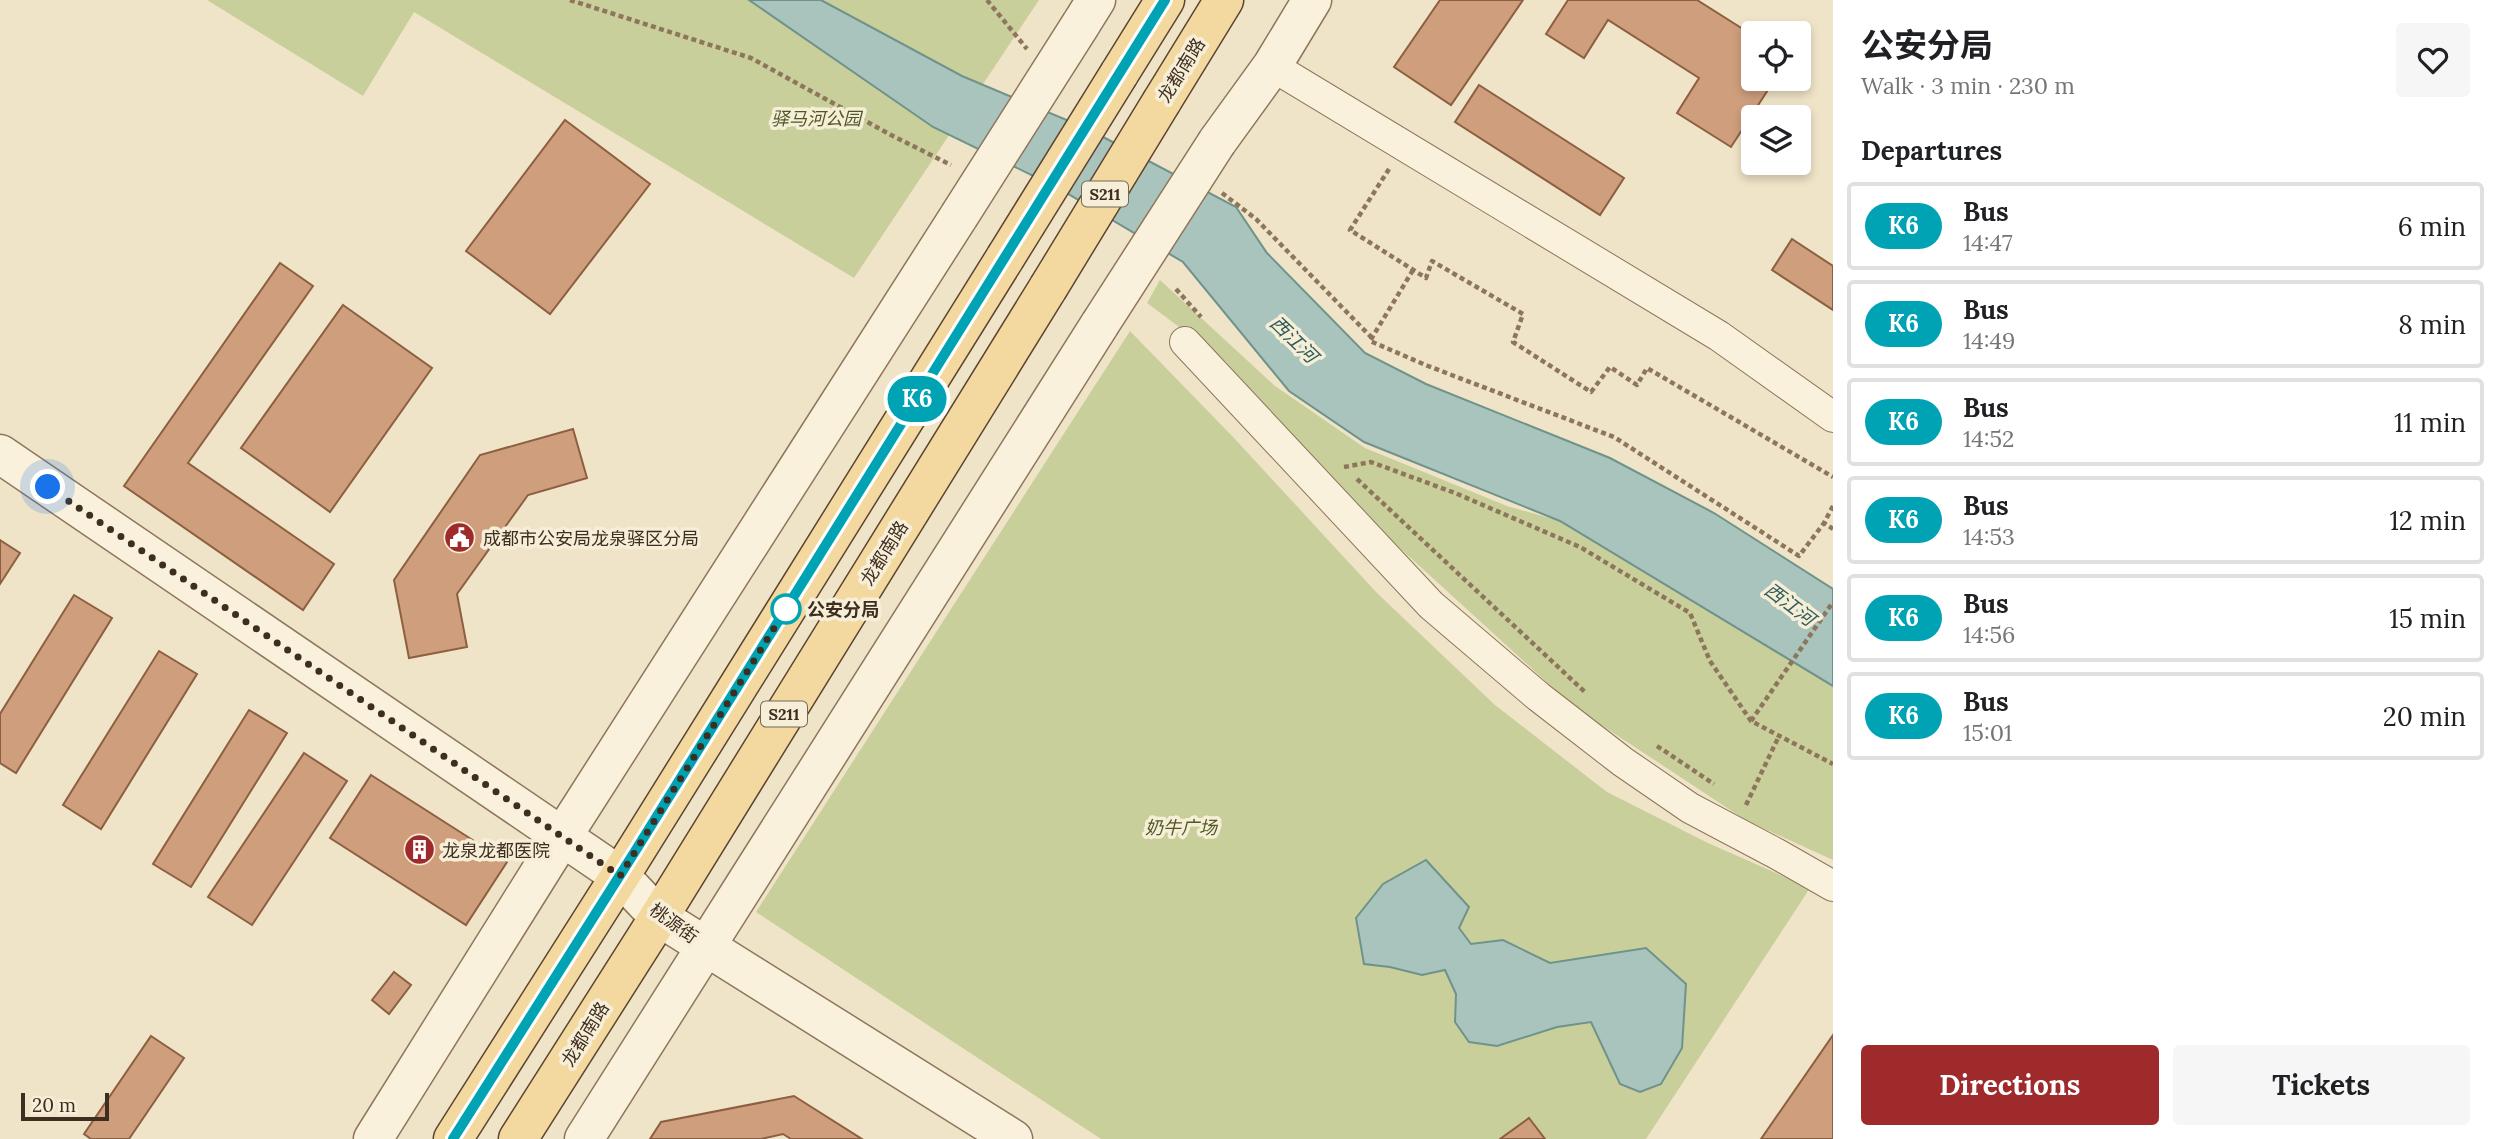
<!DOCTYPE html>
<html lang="en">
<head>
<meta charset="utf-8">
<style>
	body { margin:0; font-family:Lora,"Noto Sans SC",serif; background:#f6f6f6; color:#202124; height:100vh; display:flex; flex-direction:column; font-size:26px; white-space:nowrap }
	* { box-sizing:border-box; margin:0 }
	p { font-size:23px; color:#757577 }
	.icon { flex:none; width:38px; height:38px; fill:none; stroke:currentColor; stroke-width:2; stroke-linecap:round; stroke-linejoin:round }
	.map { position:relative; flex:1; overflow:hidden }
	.side { display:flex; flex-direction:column; background:#fff; width:665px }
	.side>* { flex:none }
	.badge { padding:0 14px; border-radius:23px; font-size:24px; line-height:46px }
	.fabs { position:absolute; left:1741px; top:21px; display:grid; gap:14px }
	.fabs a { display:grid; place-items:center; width:70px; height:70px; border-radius:7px; background:#fff; box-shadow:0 4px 10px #0003; font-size:35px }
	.scale { position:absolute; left:21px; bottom:18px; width:88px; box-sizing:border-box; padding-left:7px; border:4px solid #3d2e20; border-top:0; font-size:19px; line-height:24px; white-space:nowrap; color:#3d2e20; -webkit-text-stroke:5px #f7eed8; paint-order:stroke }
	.you { position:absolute; width:35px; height:35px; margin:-18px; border:5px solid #fff; border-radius:50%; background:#1a73e8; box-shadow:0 0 0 10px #1a73e833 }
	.map>.badge { position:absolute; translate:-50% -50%; box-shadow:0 0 0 4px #fff }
	h2 { padding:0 28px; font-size:26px; line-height:63px }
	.round { display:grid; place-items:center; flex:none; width:74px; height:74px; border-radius:7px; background:#f6f6f6 }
	.head { display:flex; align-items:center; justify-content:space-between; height:119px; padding:0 28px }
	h1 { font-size:33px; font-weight:700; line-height:52px }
	.primary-button { display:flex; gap:14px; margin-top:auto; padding:14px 28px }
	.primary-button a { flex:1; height:80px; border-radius:7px; background:#9e2a2b; color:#fff; font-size:28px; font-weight:700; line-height:80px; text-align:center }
	.primary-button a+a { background:#f6f6f6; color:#202124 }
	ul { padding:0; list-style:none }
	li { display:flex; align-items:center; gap:21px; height:88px; margin:0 14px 10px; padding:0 14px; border:4px solid #e0e0e0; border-radius:7px }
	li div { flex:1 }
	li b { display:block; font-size:26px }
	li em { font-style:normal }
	li .badge { min-width:77px; font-weight:700; text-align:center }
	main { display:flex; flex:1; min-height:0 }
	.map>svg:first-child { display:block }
	.green { fill:#c9cf9b }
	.water { fill:#a9c4bc; stroke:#6f938a; stroke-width:2 }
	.building { fill:#cf9f7d; stroke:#8d5f41; stroke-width:2 }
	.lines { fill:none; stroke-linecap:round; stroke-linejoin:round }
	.minor-casing { stroke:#8d765c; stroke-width:32 }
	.tertiary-casing { stroke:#8d765c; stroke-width:41 }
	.primary-casing { stroke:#5b4430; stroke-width:41 }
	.path { stroke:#8d765c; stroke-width:4.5; stroke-dasharray:5 3.5; stroke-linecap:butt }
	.minor { stroke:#faf1dc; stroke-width:30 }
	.tertiary { stroke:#faf1dc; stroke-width:38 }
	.primary { stroke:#f3d9a0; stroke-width:38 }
	.tertiary-bridge-casing { stroke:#8d765c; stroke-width:41; stroke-linecap:butt }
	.primary-bridge-casing { stroke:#5b4430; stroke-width:41; stroke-linecap:butt }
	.tertiary-bridge { stroke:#faf1dc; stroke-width:38 }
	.primary-bridge { stroke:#f3d9a0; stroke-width:38 }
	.line-casing { stroke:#fff; stroke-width:16 }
	.line { stroke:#00a3b4; stroke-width:10 }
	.walk { stroke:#3d2e20; stroke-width:7; stroke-dasharray:0 12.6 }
	.stop-dot { fill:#fff; stroke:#00a3b4; stroke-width:3.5 }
	.labels { text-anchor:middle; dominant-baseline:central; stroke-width:7; stroke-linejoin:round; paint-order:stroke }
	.shield { fill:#f7eed8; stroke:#756857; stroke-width:2 }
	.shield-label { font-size:16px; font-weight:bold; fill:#3d2e20 }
	.street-label { font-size:18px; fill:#3d2e20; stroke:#f7eed8 }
	.park-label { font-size:18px; font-style:italic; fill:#4d5a26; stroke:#f7eed8 }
	.poi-label { font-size:18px; fill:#3d2e20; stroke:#f7eed8; text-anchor:start }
	.stop-label { font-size:18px; font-weight:bold; fill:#3d2e20; stroke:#f7eed8; text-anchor:start }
	.water-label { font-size:19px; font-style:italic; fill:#2f5d5a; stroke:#f7eed8 }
</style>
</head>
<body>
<main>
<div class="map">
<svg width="1833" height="1139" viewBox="0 0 1833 1139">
	<rect width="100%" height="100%" fill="#f0e4c8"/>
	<!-- green -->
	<g class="green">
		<path d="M207 0H1039L854 278 414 12 363 96Z"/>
		<path d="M1160 280 1275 386 1365 448 1507 506 1560 521 1833 686V860L1747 821 1574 707 1345 498 1226 362 1147 303Z"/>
		<path d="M1130 331 1234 438 1377 593 1495 705 1607 792 1708 843 1810 888 1646 1139H1101L756 912Z"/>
	</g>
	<!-- water -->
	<g class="water">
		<path d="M749 0H821L962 76 1088 129 1236 207 1267 253 1365 353 1426 384 1610 458 1714 513 1833 589V686L1560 521 1364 442 1289 391 1183 262 1058 188 933 127Z"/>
		<path d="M1426 860 1469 907 1459 928 1471 944 1503 940 1550 963 1646 948 1686 984 1682 1048 1661 1084 1640 1092 1620 1084 1591 1022 1557 1027 1497 1046 1469 1042 1455 1022 1456 994 1445 970 1422 975 1390 967 1364 964 1356 918 1383 884Z"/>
	</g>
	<!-- building -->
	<g class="building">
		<path d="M1440 0H1523L1451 105 1394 67Z"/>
		<path d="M1568 0H1697L1754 36V79H1775L1731 147 1677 113 1699 78 1608 20 1584 58 1546 34Z"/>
		<path d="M1479 85 1624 178 1600 215 1455 122Z"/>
		<path d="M565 120 650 184 550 314 466 251Z"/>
		<path d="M1792 239 1833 266V310L1772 270Z"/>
		<path d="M280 263 313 286 188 463 334 564 303 610 124 486Z"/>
		<path d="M343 305 432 368 330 512 241 448Z"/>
		<path d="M573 429 587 478 528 495 457 594 467 647 409 658 394 580 480 455Z"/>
		<path d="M0 540 20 553 0 584Z"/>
		<path d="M74 595 112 618 16 773 0 763V714Z"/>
		<path d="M159 651 197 674 101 829 63 805Z"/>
		<path d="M249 710 287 733 191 887 153 864Z"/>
		<path d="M304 753 347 781 252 925 208 897Z"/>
		<path d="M371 775 507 862 466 925 330 838Z"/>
		<path d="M394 972 411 985 389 1014 372 1000Z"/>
		<path d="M1833 1035V1139H1761Z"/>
		<path d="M151 1036 184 1058 129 1139H91L84 1134Z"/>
		<path d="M794 1096 862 1139H791L783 1134 761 1139H650L661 1122Z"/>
		<path d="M1529 1118 1545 1139H1500Z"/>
	</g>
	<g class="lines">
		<defs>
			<g id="minor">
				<path d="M1272 66 1719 336 1833 417"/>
				<path d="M1185 342 1431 605 1539 697 1623 762 1690 808 1777 854 1833 886"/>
			</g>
			<g id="tertiary">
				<path d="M1081 24 1096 0"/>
				<path d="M1217 142 1272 66 1312 0"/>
				<path d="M0 454 620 876 659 917 1013 1139"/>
				<path d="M373 1139 562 837 959 216"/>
				<path d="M584 1139 1100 324"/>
			</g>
			<g id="primary">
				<path d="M1119 74 1165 0"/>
				<path d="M1162 101 1224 0"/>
				<path d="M453 1139 620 876 1005 258"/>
				<path d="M518 1139 659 917 1048 288"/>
			</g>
		</defs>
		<!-- minor casing -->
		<use href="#minor" class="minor-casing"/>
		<!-- tertiary casing -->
		<use href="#tertiary" class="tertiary-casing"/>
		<!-- primary casing -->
		<use href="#primary" class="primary-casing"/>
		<!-- path -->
		<g class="path">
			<path d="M570 0 751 58 891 135 951 165"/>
			<path d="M987 0 1027 49"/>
			<path d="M1389 169 1350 230 1426 278 1432 261 1523 314 1513 342 1591 392 1610 367 1637 385 1647 368 1833 477"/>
			<path d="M1222 193 1256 219 1374 340"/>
			<path d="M1413 270 1370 341 1428 366 1614 437 1799 556 1824 523"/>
			<path d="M1176 289 1201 317"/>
			<path d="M1344 467 1371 462 1455 493 1580 547 1690 613 1710 661 1751 721 1833 764"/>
			<path d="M1357 479 1586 693"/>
			<path d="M1833 506 1824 523 1833 529"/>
			<path d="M1751 721 1833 602"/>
			<path d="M1657 746 1714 784"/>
			<path d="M1746 805 1779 736"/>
		</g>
		<!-- minor -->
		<use href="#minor" class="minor"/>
		<!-- tertiary -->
		<use href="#tertiary" class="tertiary"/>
		<!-- primary -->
		<use href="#primary" class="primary"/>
		<defs>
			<g id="tertiary-bridge">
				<path d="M959 216 1081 24"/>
				<path d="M1100 324 1217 142"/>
			</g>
			<g id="primary-bridge">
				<path d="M1005 258 1119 74"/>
				<path d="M1048 288 1162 101"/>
			</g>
		</defs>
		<!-- tertiary-bridge casing -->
		<use href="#tertiary-bridge" class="tertiary-bridge-casing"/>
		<!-- primary-bridge casing -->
		<use href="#primary-bridge" class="primary-bridge-casing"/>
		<!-- tertiary-bridge -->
		<use href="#tertiary-bridge" class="tertiary-bridge"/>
		<!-- primary-bridge -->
		<use href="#primary-bridge" class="primary-bridge"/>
	</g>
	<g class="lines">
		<defs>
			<path id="line" d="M453 1139 634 853 1165 0"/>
		</defs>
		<!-- line casing -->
		<use href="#line" class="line-casing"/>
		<!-- line -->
		<use href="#line" class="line"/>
		<!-- walk -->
		<path class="walk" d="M48 487 620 876 791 601 786 609"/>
	</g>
	<!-- icons -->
	<defs>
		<symbol id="civic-disc" viewBox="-11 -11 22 22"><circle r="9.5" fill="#9e2a2b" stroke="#f7eed8"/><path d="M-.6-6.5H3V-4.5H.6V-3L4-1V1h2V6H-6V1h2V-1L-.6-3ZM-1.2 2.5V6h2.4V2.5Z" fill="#fff"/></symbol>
		<symbol id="building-disc" viewBox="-11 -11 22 22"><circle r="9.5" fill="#9e2a2b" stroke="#f7eed8"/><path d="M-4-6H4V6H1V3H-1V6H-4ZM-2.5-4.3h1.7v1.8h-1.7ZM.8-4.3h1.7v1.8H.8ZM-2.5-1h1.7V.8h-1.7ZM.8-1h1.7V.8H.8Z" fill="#fff"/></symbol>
	</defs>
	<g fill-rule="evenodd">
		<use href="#civic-disc" x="442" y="520" width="35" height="35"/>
		<use href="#building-disc" x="402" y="832" width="35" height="35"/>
	</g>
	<!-- markers -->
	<circle class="stop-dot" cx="786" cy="609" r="14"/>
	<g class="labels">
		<!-- shield labels -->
		<g class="shield">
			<rect x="1082" y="181.5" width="46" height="25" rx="5"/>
			<rect x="761" y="701.5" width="46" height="25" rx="5"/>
		</g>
		<g class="shield-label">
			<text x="1105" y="194">S211</text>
			<text x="784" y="714">S211</text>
		</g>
		<!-- street labels -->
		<g class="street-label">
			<text transform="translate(1181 70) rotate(-58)">龙都南路</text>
			<text transform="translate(884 553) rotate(-58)">龙都南路</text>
			<text transform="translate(674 923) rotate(36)">桃源街</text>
			<text transform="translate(585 1034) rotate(-58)">龙都南路</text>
		</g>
		<!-- park labels -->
		<g class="park-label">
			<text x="816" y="118">驿马河公园</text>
			<text x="1181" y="827">奶牛广场</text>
		</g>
		<!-- poi labels -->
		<g class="poi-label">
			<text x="483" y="538">成都市公安局龙泉驿区分局</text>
			<text x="442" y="850">龙泉龙都医院</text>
		</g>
		<!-- stop labels -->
		<g class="stop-label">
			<text x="807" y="609">公安分局</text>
		</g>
		<!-- water labels -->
		<g class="water-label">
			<text transform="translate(1294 339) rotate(44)">西江河</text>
			<text transform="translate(1790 604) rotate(37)">西江河</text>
		</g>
	</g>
</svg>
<div class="fabs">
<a><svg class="icon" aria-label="locate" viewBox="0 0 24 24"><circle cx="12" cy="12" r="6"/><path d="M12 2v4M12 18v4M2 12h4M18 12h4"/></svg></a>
<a><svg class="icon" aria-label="layers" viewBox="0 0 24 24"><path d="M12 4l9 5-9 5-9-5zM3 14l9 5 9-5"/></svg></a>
</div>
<div class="scale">20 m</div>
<div class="you" style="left:48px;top:487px"></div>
<b class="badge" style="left:917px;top:399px;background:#00a3b4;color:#fff">K6</b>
</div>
<section class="side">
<div class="head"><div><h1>公安分局</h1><p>Walk · 3 min · 230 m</p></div><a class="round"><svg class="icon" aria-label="heart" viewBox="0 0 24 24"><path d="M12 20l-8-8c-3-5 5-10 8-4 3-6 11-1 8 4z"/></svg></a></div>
<h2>Departures</h2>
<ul>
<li><span class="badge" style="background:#00a3b4;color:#fff">K6</span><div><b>Bus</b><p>14:47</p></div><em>6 min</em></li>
<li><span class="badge" style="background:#00a3b4;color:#fff">K6</span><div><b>Bus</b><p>14:49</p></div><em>8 min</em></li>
<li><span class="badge" style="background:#00a3b4;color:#fff">K6</span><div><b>Bus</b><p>14:52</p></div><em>11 min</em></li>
<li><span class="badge" style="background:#00a3b4;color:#fff">K6</span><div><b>Bus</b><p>14:53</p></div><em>12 min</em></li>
<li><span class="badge" style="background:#00a3b4;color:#fff">K6</span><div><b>Bus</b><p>14:56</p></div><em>15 min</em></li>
<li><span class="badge" style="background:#00a3b4;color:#fff">K6</span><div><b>Bus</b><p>15:01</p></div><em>20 min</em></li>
</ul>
<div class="primary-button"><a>Directions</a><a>Tickets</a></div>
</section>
</main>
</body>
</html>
